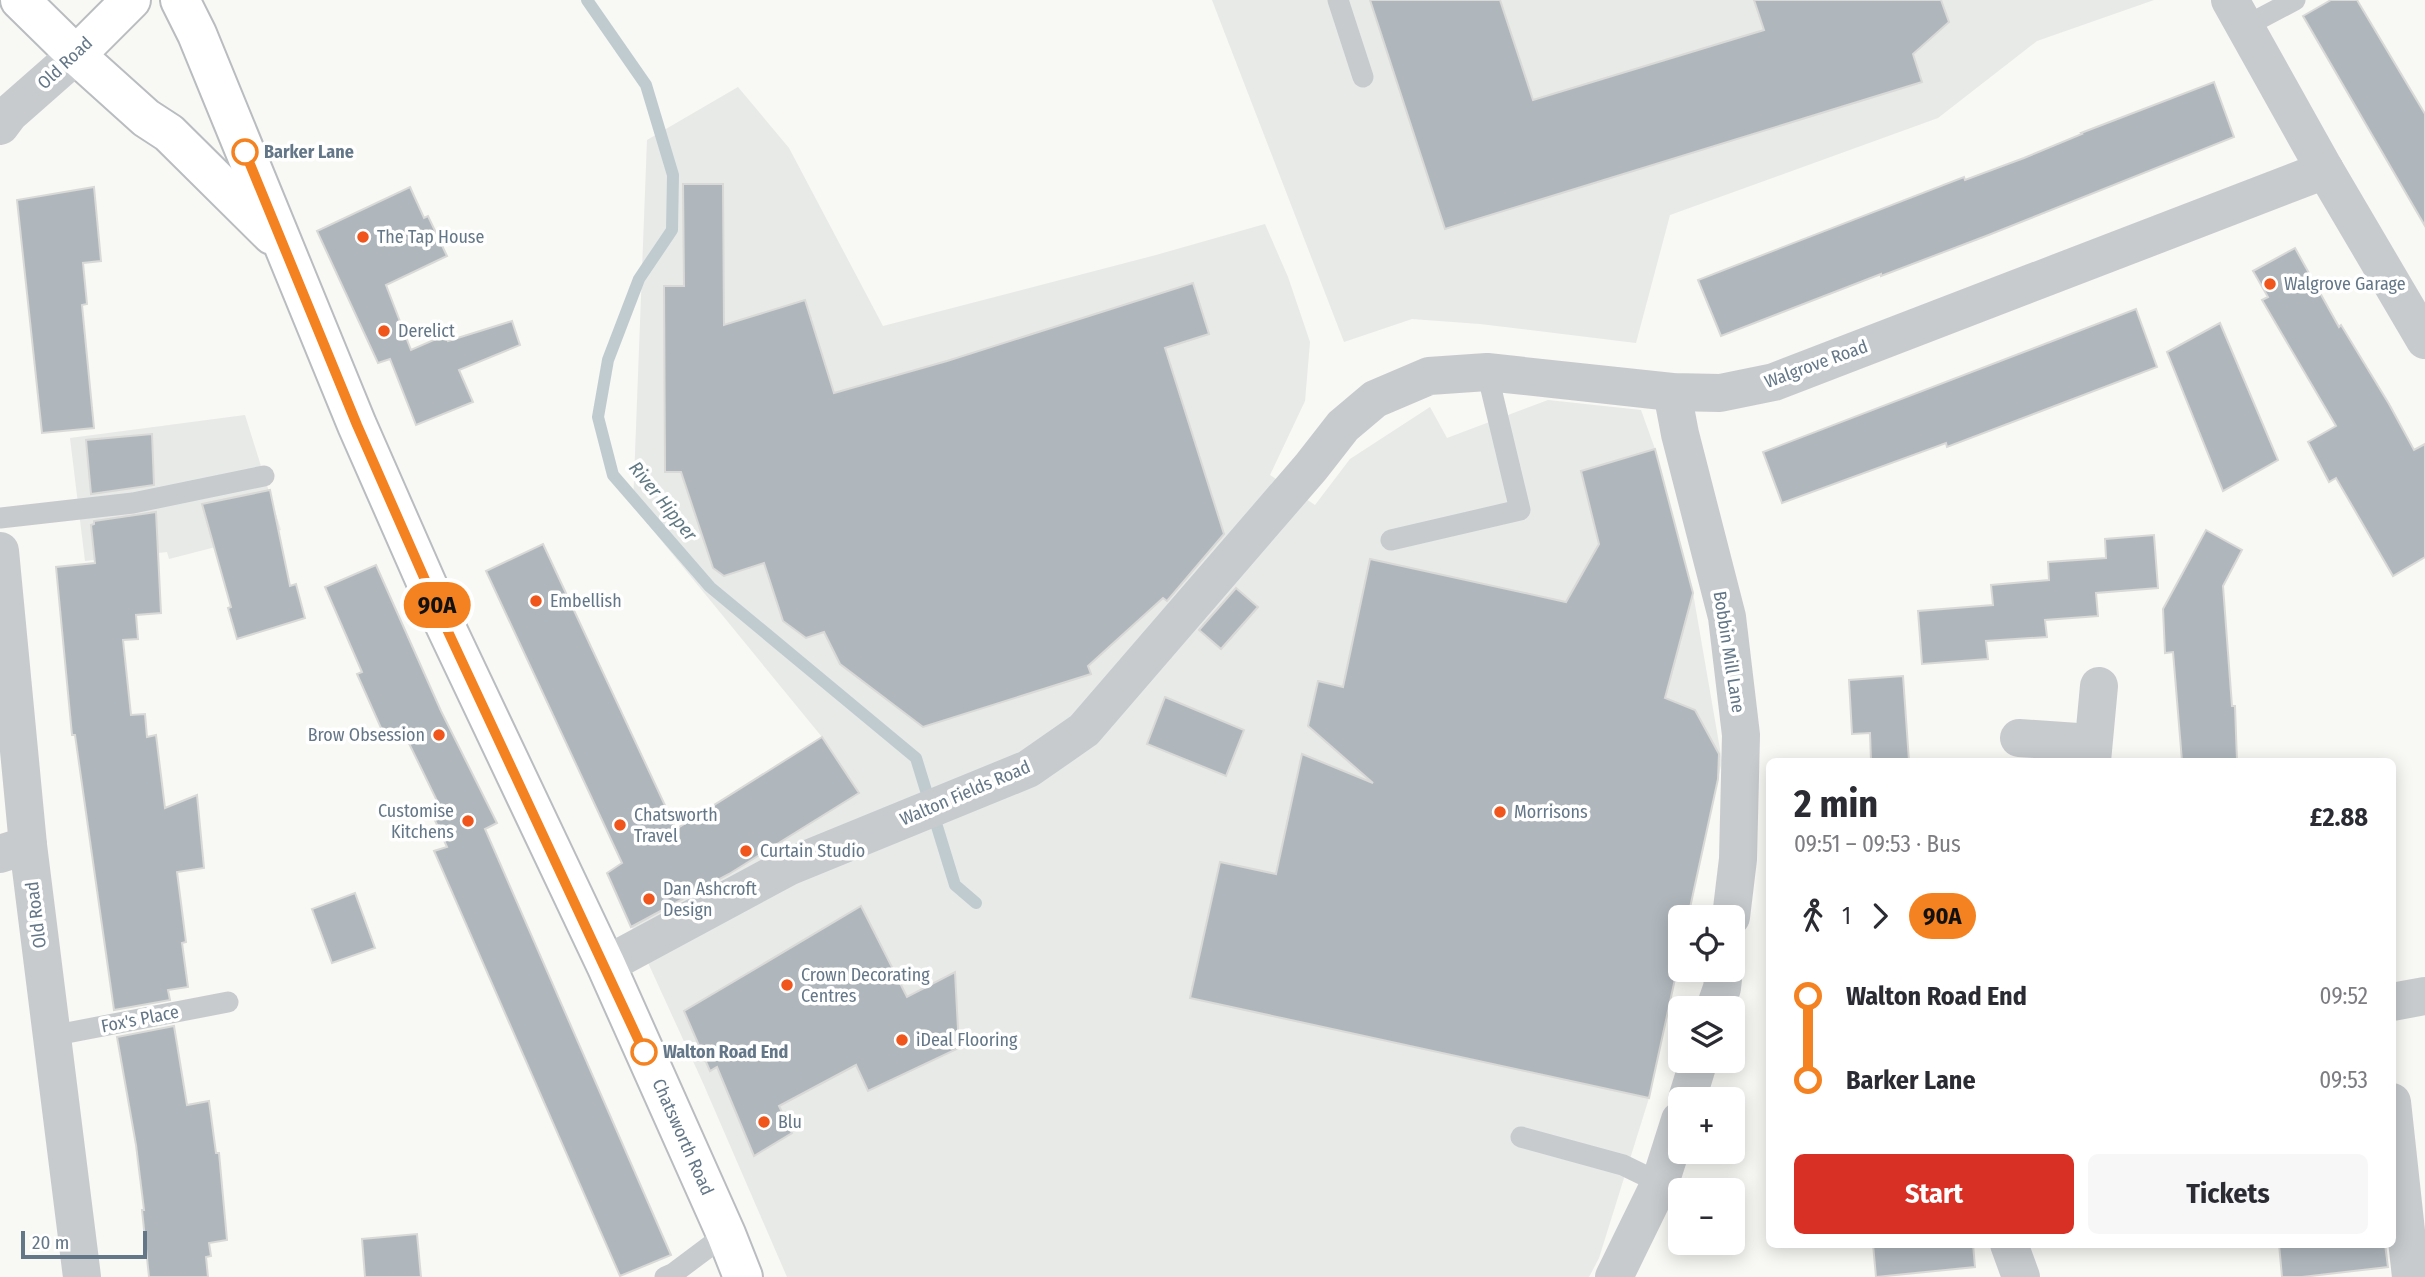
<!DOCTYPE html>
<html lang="en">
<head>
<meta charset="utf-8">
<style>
	body { margin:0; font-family:"Fira Sans Condensed",sans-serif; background:#f7f7f7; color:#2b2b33; height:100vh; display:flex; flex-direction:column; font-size:26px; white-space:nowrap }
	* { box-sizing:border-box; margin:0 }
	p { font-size:23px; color:#7c7c81 }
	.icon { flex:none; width:38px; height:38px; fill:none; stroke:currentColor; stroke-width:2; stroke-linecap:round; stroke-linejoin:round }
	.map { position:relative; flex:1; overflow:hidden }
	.details { position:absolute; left:1766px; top:758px; width:630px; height:490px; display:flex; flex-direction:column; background:#fff; border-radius:10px; box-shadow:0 4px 18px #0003 }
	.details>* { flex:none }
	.badge { padding:0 14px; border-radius:23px; font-size:24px; line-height:46px }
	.tools { position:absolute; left:1668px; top:905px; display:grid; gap:14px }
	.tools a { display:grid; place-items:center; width:77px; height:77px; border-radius:10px; background:#fff; box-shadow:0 4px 18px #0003; font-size:35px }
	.scale { position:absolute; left:21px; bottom:18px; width:126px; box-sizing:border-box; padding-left:7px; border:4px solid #647788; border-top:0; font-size:19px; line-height:24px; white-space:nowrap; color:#647788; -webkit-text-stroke:5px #fff; paint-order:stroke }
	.map>.badge { position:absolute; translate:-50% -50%; box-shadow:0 0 0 4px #fff }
	.legs { display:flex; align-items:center; gap:10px; height:77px; padding:0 28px; font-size:23px }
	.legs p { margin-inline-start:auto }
	.overview { display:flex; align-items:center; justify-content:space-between; height:119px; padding:0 28px }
	h1 { font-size:38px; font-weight:700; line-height:52px }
	.primary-button { display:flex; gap:14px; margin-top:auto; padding:14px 28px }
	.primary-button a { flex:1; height:80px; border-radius:10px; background:#d93025; color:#fff; font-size:28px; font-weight:700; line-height:80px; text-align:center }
	.primary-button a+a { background:#f7f7f7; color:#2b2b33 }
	ul { padding:0 28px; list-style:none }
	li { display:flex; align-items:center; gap:24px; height:84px; font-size:26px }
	li i { display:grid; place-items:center; width:10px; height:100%; margin:0 9px; background:currentColor }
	li i::after { content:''; width:18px; height:18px; margin:-9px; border:5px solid; border-radius:50%; background:#fff }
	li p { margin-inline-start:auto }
	li:first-child i { background:linear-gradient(#0000 50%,currentColor 0) }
	li:last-child i { background:linear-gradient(currentColor 50%,#0000 0) }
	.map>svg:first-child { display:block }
	.built { fill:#e8eae8 }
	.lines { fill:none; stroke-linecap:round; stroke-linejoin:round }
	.stream { stroke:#c0cbd0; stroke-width:12 }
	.building { fill:#afb7bd; stroke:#d9d9d7; stroke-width:2 }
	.trunk-casing { stroke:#b9bdc0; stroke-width:42 }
	.service { stroke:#c7cbce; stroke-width:21 }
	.minor { stroke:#c7cbce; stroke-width:38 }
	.tertiary { stroke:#c7cbce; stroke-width:38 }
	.trunk { stroke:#fff; stroke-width:38 }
	.line-1-casing { stroke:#fff; stroke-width:16 }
	.line-1 { stroke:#f58220; stroke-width:10 }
	.stop-1-dot { fill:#fff; stroke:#f58220; stroke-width:3.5 }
	.poi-dot { fill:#f0561c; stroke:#fff; stroke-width:2.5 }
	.labels { text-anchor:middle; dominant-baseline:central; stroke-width:7; stroke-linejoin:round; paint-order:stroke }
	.street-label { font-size:18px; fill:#647788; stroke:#fff }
	.stop-label { font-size:18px; font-weight:bold; fill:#647788; stroke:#fff; text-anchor:start }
	.poi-label { font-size:18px; fill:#647788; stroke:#fff; text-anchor:start }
	.water-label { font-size:19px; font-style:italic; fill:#607983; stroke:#fff }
</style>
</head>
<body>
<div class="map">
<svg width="2425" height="1277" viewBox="0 0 2425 1277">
	<rect width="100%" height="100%" fill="#f8f8f4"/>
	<!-- built -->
	<g class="built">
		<path d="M1212 0H2154L2037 41 1938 118 1670 215 1636 343 1480 324 1412 319 1344 342Z"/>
		<path d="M738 87 789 148 883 326 1156 255 1265 224 1288 277 1310 342 1305 401 1270 475 1315 505 1350 459 1430 407 1447 438 1548 400 1641 410 1655 449 1693 593 1722 761 1688 917H1680V956L1649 1098 1599 1258 1589 1277H787L703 1083 607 873 822 737 633 506 647 140Z"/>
		<path d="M245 415 281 530 169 559 167 552 85 561 70 438Z"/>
	</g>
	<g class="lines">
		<!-- stream -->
		<path class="stream" d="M587 0 646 85 673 175 672 230 639 279 608 360 598 417 613 475 710 587 916 758 955 885 976 903"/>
	</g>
	<!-- building -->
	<g class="building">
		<path d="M1370 0H1500L1533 100 1764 30 1754 0H1941L1949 22 1913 54 1922 82 1445 229Z"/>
		<path d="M2331 0H2357L2425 114V226L2303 16Z"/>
		<path d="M2214 82 2234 137 1986 236 1881 276V274L1721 336 1698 280 1964 177 1965 180 2024 158 2082 134 2081 133Z"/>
		<path d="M683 184H723L724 325 805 300 834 393 947 361 1193 283 1209 334 1165 348 1224 534 1167 601 1163 598 1088 666 1091 674 923 727 840 664 824 632 806 638 783 621 764 563 724 576 713 568 681 472H665L664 286H684Z"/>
		<path d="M94 187 101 261 83 263 87 304 82 305 94 428 42 433 17 200Z"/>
		<path d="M410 187 424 218 428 216 447 256 386 285 411 350 445 335 448 341 512 321 520 345 459 370 473 402 416 425 390 359 378 363 317 231Z"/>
		<path d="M2295 248 2339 327 2341 325 2389 404 2414 450 2425 444V557L2393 576 2336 478 2329 482 2308 442 2336 426 2262 300 2268 297 2253 271Z"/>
		<path d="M2136 309 2157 367 1947 447 1946 443 1782 503 1763 452Z"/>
		<path d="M2220 323 2278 460 2223 491 2167 352Z"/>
		<path d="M152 434 154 485 91 494 86 440Z"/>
		<path d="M1655 449 1693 593 1665 698 1695 710 1719 754 1718 779 1688 917H1680V956L1649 1098 1190 998 1220 862 1276 874 1302 754 1373 783 1308 726 1318 681 1343 687 1370 559 1566 602 1599 544 1581 471Z"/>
		<path d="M270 490 290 586 296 584 305 618 237 639 228 608 231 607 202 504Z"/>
		<path d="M156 512 161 613 136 615 138 639 123 640 131 715 145 714 147 737 156 735 165 808 197 795 204 868 177 872 186 942 182 943 188 987 168 990 170 1000 114 1010 75 735H72L56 567 95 563 91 525 94 524V521Z"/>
		<path d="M2206 530 2242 550 2223 586 2232 706H2235L2237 761H2182L2173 652 2165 653 2163 609Z"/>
		<path d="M2154 535 2158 588 2096 593 2098 616 2045 620 2047 637 1986 641 1988 659 1922 664 1918 611 1993 605 1991 585 2049 580 2048 562 2106 558 2105 539Z"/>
		<path d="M543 544 676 829 822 737 859 793 729 874 631 927 607 873 622 863 486 571Z"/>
		<path d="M376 565 441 711 497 823 485 829 671 1255 620 1276 434 851 447 847 433 816 442 811 402 729 385 737 357 674 362 672 325 587Z"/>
		<path d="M1236 588 1258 607 1221 649 1199 630Z"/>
		<path d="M1903 676 1909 761H1871L1870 733 1852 734 1849 680Z"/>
		<path d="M1165 697 1244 730 1226 776 1147 744Z"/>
		<path d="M355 893 375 948 332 963 312 909Z"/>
		<path d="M861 906 907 997 955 972 959 1048 868 1091 856 1065 779 1106 792 1133 754 1156 717 1067 710 1071 684 1011Z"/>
		<path d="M174 1026 187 1105 209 1101 216 1153H219L227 1240 209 1243 211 1256 206 1257 208 1277H149L142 1210H144L136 1145 117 1037Z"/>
		<path d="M417 1234 421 1277H365L362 1239Z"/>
		<path d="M1873 1244H1973L1975 1267 1876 1277Z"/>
		<path d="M2279 1244H2385L2388 1267 2302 1277H2282Z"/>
	</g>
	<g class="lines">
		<defs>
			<g id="trunk">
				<path d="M20 0 76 55 146 118 169 133 272 235"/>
				<path d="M180 0 197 34 357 425 444 623 606 965 726 1234 743 1277"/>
				<path d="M76 55 131 0"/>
			</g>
		</defs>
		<!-- trunk casing -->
		<use href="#trunk" class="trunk-casing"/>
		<!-- service -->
		<g class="service">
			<path d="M1338 0 1363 77"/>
			<path d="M2244 27 2295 0"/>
			<path d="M0 518 133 503 264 476"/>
			<path d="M1391 540 1520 510 1487 372"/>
			<path d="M51 1036 228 1002"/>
			<path d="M1521 1137 1623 1165 1660 1183"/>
			<path d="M665 1277 674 1273 726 1234"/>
		</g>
		<!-- minor -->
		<g class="minor">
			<path d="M2230 0 2325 170"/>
			<path d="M1672 392 1680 434 1727 617 1741 735 1738 859 1731 917"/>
			<path d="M2019 738 2092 743"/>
			<path d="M2092 761 2099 686"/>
			<path d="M0 854 28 845"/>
			<path d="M606 965 788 867 1028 769 1084 730 1311 467 1343 426 1375 399 1429 376 1487 372 1672 392 1720 393 1774 382 2325 170 2425 340"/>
			<path d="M2392 1002 2425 996"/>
			<path d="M1715 1008 1722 988 1724 970"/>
			<path d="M1687 1099 1699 1060"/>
			<path d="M2392 1102 2411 1277"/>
			<path d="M2009 1244 2021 1277"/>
			<path d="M1614 1277 1660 1183 1680 1120"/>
		</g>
		<!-- tertiary -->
		<g class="tertiary">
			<path d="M0 126 9 114 76 55"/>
			<path d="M0 551 28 845 82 1277"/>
		</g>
		<!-- trunk -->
		<use href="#trunk" class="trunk"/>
	</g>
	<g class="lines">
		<defs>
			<path id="line-1" d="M245 152 357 425 444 623 644 1052"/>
		</defs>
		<!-- line-1 casing -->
		<use href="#line-1" class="line-1-casing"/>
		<!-- line-1 -->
		<use href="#line-1" class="line-1"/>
	</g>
	<!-- markers -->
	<g class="stop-1-dot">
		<circle cx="245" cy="152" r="12"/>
		<circle cx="644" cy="1052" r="12"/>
	</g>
	<g class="poi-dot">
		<circle cx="363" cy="237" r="7"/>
		<circle cx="2270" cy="284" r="7"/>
		<circle cx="384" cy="331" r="7"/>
		<circle cx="536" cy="601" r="7"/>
		<circle cx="439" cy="735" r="7"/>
		<circle cx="1500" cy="812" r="7"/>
		<circle cx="468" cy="821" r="7"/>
		<circle cx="620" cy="825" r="7"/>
		<circle cx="746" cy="851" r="7"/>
		<circle cx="649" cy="899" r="7"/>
		<circle cx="787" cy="985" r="7"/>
		<circle cx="902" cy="1040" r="7"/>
		<circle cx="764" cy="1122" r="7"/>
	</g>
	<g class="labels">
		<!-- street labels -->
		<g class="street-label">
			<text transform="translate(65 63) rotate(-43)">Old Road</text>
			<text transform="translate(1816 364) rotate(-20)">Walgrove Road</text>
			<text transform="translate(1729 652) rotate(81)">Bobbin Mill Lane</text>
			<text transform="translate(965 793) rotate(-23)">Walton Fields Road</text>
			<text transform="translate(36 915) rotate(-97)">Old Road</text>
			<text transform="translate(140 1019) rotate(-11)">Fox's Place</text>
			<text transform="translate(683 1137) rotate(66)">Chatsworth Road</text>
		</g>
		<!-- stop labels -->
		<g class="stop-label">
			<text x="264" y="152">Barker Lane</text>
			<text x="663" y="1052">Walton Road End</text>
		</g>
		<!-- poi labels -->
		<g class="poi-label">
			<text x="377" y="237">The Tap House</text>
			<text x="2284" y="284">Walgrove Garage</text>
			<text x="398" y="331">Derelict</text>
			<text x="550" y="601">Embellish</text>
			<text x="425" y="735" text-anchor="end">Brow Obsession</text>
			<text x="454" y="811" text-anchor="end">Customise<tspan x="454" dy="21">Kitchens</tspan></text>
			<text x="1514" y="812">Morrisons</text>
			<text x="634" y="815">Chatsworth<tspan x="634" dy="21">Travel</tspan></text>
			<text x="760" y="851">Curtain Studio</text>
			<text x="663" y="889">Dan Ashcroft<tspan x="663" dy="21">Design</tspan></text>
			<text x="801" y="975">Crown Decorating<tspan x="801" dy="21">Centres</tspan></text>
			<text x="916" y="1040">iDeal Flooring</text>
			<text x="778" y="1122">Blu</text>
		</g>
		<!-- water labels -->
		<g class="water-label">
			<text transform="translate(663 501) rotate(51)">River Hipper</text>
		</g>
	</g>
</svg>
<div class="tools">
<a><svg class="icon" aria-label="locate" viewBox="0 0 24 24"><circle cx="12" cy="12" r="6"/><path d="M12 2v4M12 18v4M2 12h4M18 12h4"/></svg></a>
<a><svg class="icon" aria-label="layers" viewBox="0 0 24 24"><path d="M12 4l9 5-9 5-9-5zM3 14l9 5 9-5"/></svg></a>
<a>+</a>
<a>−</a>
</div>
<div class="scale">20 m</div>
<b class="badge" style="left:437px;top:605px;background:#f58220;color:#111">90A</b>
<section class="details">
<div class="overview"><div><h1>2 min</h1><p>09:51 – 09:53 · Bus</p></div><b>£2.88</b></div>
<div class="legs"><svg class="icon" aria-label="walk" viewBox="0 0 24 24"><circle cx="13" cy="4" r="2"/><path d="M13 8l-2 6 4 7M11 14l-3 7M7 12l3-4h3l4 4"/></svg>1<svg class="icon" aria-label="forward" viewBox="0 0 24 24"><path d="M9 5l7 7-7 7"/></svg><b class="badge" style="background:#f58220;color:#111">90A</b></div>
<ul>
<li><i style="color:#f58220"></i><b>Walton Road End</b><p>09:52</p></li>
<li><i style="color:#f58220"></i><b>Barker Lane</b><p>09:53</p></li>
</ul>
<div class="primary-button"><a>Start</a><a>Tickets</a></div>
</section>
</div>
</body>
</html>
